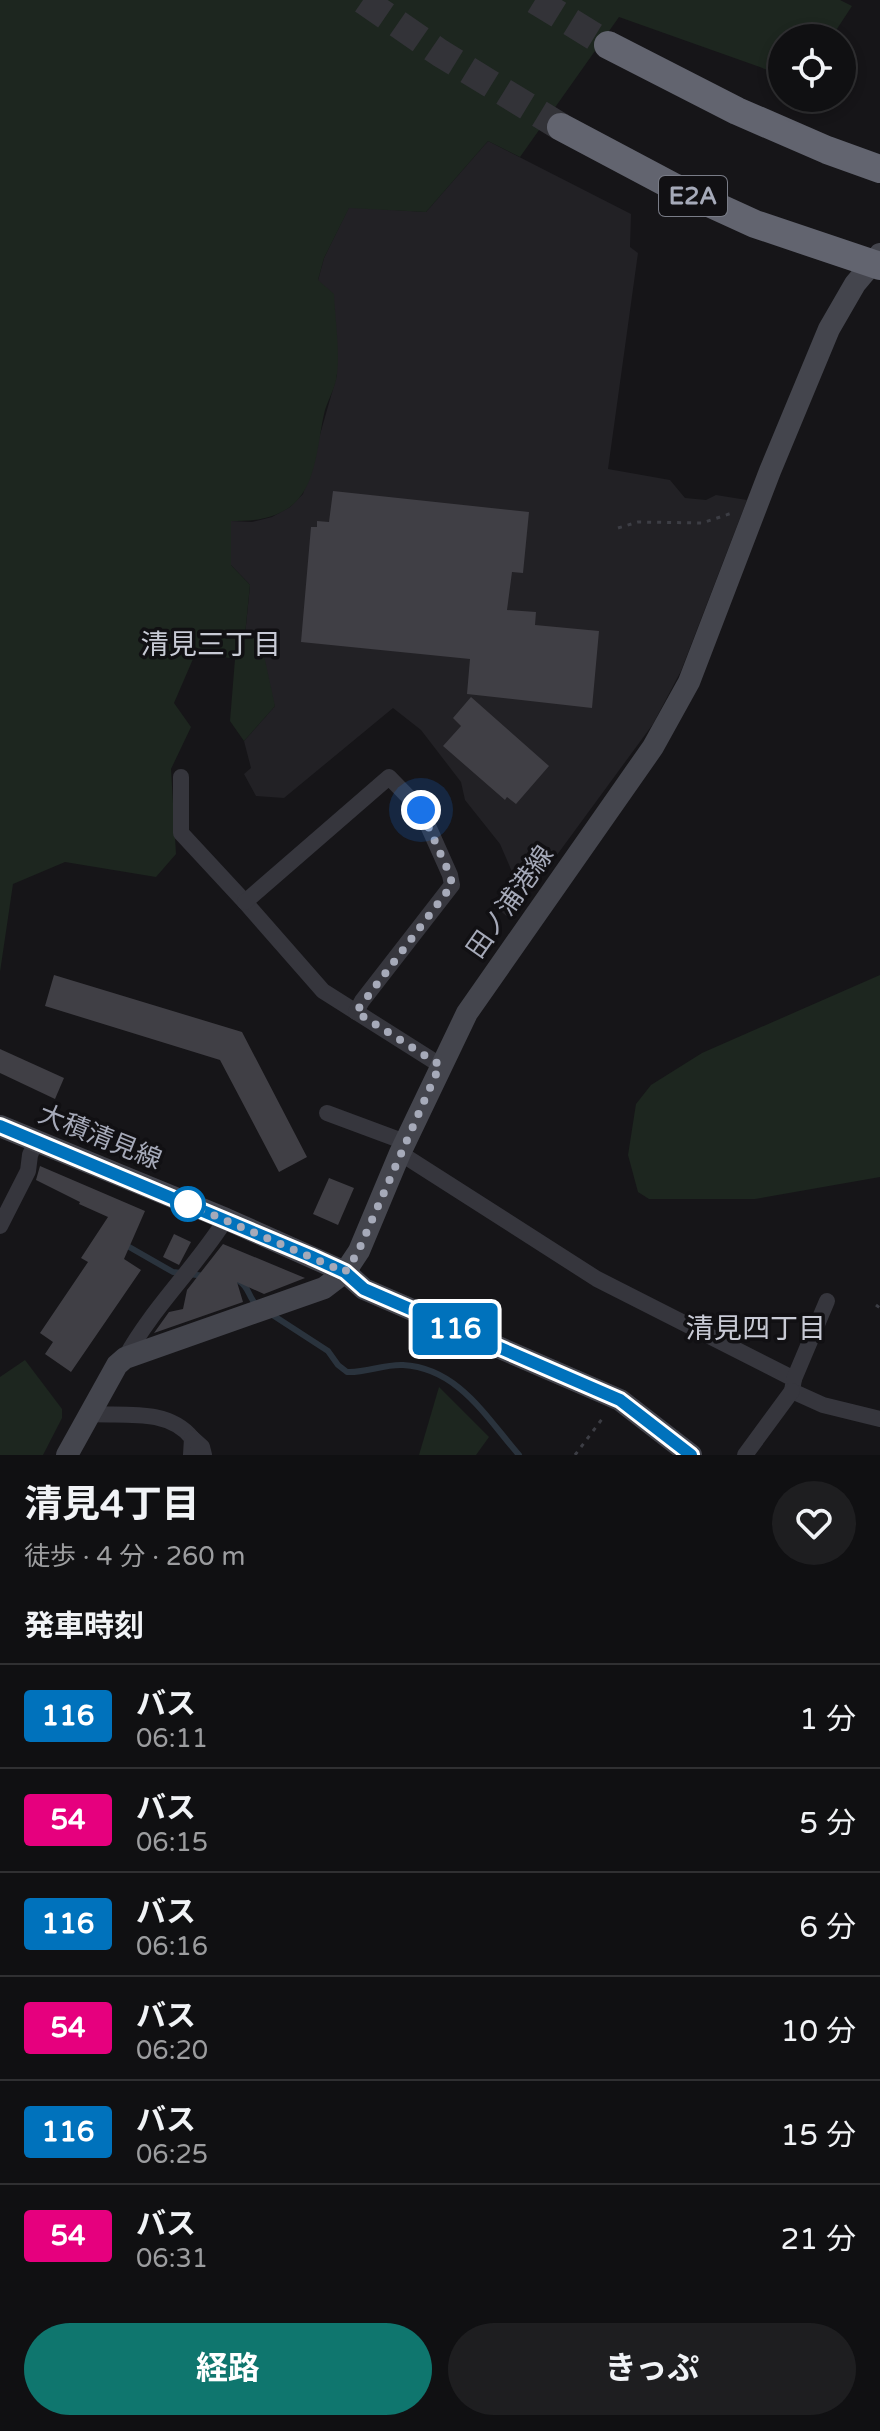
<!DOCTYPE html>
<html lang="ja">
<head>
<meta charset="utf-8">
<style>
	body { margin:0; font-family:"Varela Round","Noto Sans JP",sans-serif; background:#1e1e20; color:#f1f3f6; height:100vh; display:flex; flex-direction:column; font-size:30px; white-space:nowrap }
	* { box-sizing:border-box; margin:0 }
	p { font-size:26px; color:#9c9d9f }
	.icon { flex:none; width:44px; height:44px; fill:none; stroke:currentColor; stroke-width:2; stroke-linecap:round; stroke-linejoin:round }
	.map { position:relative; height:1455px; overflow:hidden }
	.drawer { display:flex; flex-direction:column; background:#101012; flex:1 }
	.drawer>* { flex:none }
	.badge { padding:0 16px; border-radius:6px; font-size:28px; line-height:52px }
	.controls { position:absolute; left:768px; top:24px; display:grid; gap:16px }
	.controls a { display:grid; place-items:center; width:88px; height:88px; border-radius:50%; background:#101012; box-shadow:0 4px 12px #0003,0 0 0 2px #303032; font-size:40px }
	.you { position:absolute; width:40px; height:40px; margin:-20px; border:6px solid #fff; border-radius:50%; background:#1a73e8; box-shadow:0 0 0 12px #1a73e833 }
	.map>.badge { position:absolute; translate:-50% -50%; box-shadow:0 0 0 4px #fff }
	h2 { padding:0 24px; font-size:30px; line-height:72px }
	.round { display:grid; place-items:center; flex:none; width:84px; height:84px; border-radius:42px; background:#1e1e20 }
	.summary { display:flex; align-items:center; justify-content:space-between; height:136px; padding:0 24px }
	h1 { font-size:38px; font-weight:700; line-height:60px }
	.primary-button { display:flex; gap:16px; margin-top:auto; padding:16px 24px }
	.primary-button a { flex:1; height:92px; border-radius:48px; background:#0f766e; color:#fff; font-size:32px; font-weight:700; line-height:92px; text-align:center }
	.primary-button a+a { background:#1e1e20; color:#f1f3f6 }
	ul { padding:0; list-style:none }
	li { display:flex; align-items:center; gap:24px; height:104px; padding:0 24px; border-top:2px solid #303032 }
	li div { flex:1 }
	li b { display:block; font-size:30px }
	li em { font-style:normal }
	li .badge { min-width:88px; font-weight:700; text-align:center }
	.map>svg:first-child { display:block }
	.built { fill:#222125 }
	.green { fill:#1d261f }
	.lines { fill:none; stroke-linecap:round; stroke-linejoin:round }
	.stream { stroke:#2a333d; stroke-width:6 }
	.building { fill:#403f45 }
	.highway-tunnel { stroke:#333338; stroke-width:28; stroke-dasharray:28 14; stroke-linecap:butt }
	.path { stroke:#3c3d44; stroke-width:3; stroke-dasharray:4 6; stroke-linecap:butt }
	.street { stroke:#36363d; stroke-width:16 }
	.secondary { stroke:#44454d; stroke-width:22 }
	.highway { stroke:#62646f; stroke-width:28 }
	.line-casing { stroke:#fff; stroke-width:18 }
	.line { stroke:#0072bc; stroke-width:12 }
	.walk { stroke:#a6aab9; stroke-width:8; stroke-dasharray:0 14.4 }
	.stop-dot { fill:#fff; stroke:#0072bc; stroke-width:4 }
	.labels { text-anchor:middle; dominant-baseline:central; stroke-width:7; stroke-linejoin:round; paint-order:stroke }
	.shield { fill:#111013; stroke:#797c87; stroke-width:2 }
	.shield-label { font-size:24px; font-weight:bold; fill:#a6aab9 }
	.street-label { font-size:26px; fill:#a6aab9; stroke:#111013 }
	.neighbourhood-label { font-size:28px; fill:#c8cad5; stroke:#111013 }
</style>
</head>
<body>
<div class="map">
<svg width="880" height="1455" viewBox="0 0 880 1455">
	<rect width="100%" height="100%" fill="#161518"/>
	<!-- built -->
	<path class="built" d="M488 141 631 214 630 247 638 253 608 469 670 480 685 498 706 500 716 495 747 500 681 671 653 724 510 919 497 908 513 874 500 844 465 800 461 782 421 730 393 708 284 798 256 796 244 774 251 768 244 741 275 706 245 635 250 585 231 565V521L252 522 272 517 290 507 303 494 337 375 318 280 324 258 349 207 426 212Z"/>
	<!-- green -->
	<g class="green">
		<path d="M0 0H840L852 6 831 38H782V75L619 17 520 157 488 141 426 212 349 208 324 258 318 280 334 294C335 318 340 351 337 374 336 386 329 398 325 410 317 441 318 486 290 507 271 520 252 521 231 521V565L250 585 245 635 260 637 275 706 244 741 230 721 235 659 196 652 174 703 191 727 171 769 176 854 156 877 65 862 13 884 0 972Z"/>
		<path d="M880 975V1177L755 1199H649L638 1192 628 1155 636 1104 651 1085 702 1053Z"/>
		<path d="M25 1360 62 1409V1418L43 1455H0V1377Z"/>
		<path d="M439 1387 489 1437 476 1455H419Z"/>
	</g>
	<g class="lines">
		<!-- stream -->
		<g class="stream">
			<path d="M124 1244 173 1272 205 1276"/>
			<path d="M239 1281C250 1287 248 1299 258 1306"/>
			<path d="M271 1314 328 1351 338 1365 347 1372C366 1373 384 1364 403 1365 458 1368 486 1417 519 1455"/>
		</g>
	</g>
	<!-- building -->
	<g class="building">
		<path d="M333 491 529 512 523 573 512 572 507 610 536 612 535 625 599 631 592 708 467 694 470 659 301 642 311 527H317V521L329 522Z"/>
		<path d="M471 697 549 766 516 804 507 797 505 800 443 746 461 726 453 718Z"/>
		<path d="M54 975 242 1032 307 1157 279 1172 220 1060 45 1006Z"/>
		<path d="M0 1049 64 1078 55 1099 0 1073Z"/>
		<path d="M40 1166 145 1211 124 1259 141 1270 71 1372 45 1354 53 1342 40 1333 88 1262 81 1258 108 1217 79 1204 80 1202 36 1180Z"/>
		<path d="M329 1178 354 1188 338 1225 313 1214Z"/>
		<path d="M174 1234 191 1242 179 1265 163 1257Z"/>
		<path d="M223 1244 305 1278 264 1294 237 1282 243 1302 154 1333 169 1312 183 1309 187 1290Z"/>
	</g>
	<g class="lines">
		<!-- highway-tunnel -->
		<g class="highway-tunnel">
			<path d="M363 0 440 53 561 127"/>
			<path d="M535 0 608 45"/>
		</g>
		<!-- path -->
		<g class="path">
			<path d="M618 528 638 522 702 523 732 513"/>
			<path d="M876 1305 880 1308"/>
			<path d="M575 1455 605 1415"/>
		</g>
		<!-- street -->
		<g class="street">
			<path d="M181 777V833L245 902 323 991 440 1065"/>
			<path d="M245 902 389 777 421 810 450 875 452 885 362 1001 356 1012"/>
			<path d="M327 1113 405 1142"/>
			<path d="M400 1153 597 1279 794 1379 792 1391 823 1405 880 1419"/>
			<path d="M0 1226 28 1171 30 1155 36 1141"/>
			<path d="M125 1358C153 1307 195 1268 226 1219"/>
			<path d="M794 1379 827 1301"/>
			<path d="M89 1414C124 1416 168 1408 192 1438L191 1455"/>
			<path d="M192 1438 202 1447 204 1455"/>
			<path d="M745 1455 792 1391"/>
		</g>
		<!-- secondary -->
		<g class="secondary">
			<path d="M0 1126 226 1219 345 1272 364 1289 620 1400 691 1455"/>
			<path d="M67 1455 117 1365 125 1358 324 1288 345 1272 359 1251 400 1153 467 1013 653 747 689 682 770 471 829 329 855 284 880 254"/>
		</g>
		<!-- highway -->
		<g class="highway">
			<path d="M608 45 737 111 827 150 880 169"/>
			<path d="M561 127 674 187 755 224 880 266"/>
		</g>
	</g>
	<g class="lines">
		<defs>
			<path id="line" d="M0 1126 310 1256 345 1272 364 1289 620 1400 691 1455"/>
		</defs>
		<!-- line casing -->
		<use href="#line" class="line-casing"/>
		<!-- line -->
		<use href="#line" class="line"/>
		<!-- walk -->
		<path class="walk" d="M188 1204 345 1272 357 1254 440 1065 356 1012 452 885 450 875 421 810"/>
	</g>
	<!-- markers -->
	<circle class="stop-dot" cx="188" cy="1204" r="16"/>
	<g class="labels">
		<!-- shield labels -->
		<rect class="shield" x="659" y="176" width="68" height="40" rx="6"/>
		<g class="shield-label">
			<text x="693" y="196">E2A</text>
		</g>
		<!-- street labels -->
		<g class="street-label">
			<text transform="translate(510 902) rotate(-55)">田ノ浦港線</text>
			<text transform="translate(100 1137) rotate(22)">大積清見線</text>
		</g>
		<!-- neighbourhood labels -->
		<g class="neighbourhood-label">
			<text x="211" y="645">清見三丁目</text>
			<text x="756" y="1329">清見四丁目</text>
		</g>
	</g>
</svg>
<div class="controls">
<a><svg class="icon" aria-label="locate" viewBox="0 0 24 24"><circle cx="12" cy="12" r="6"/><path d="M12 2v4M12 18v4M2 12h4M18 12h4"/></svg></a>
</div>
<div class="you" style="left:421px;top:810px"></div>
<b class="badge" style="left:455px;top:1329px;background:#0072bc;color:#fff">116</b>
</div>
<section class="drawer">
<div class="summary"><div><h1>清見4丁目</h1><p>徒歩 · 4 分 · 260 m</p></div><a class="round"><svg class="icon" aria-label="heart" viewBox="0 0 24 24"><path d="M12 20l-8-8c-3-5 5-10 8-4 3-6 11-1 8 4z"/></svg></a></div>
<h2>発車時刻</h2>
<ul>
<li><span class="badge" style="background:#0072bc;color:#fff">116</span><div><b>バス</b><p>06:11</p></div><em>1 分</em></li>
<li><span class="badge" style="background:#e6007e;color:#fff">54</span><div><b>バス</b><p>06:15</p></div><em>5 分</em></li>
<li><span class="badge" style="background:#0072bc;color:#fff">116</span><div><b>バス</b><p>06:16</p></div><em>6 分</em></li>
<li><span class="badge" style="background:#e6007e;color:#fff">54</span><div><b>バス</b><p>06:20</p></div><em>10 分</em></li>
<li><span class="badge" style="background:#0072bc;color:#fff">116</span><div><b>バス</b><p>06:25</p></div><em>15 分</em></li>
<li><span class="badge" style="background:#e6007e;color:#fff">54</span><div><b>バス</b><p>06:31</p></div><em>21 分</em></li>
</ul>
<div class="primary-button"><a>経路</a><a>きっぷ</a></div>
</section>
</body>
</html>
